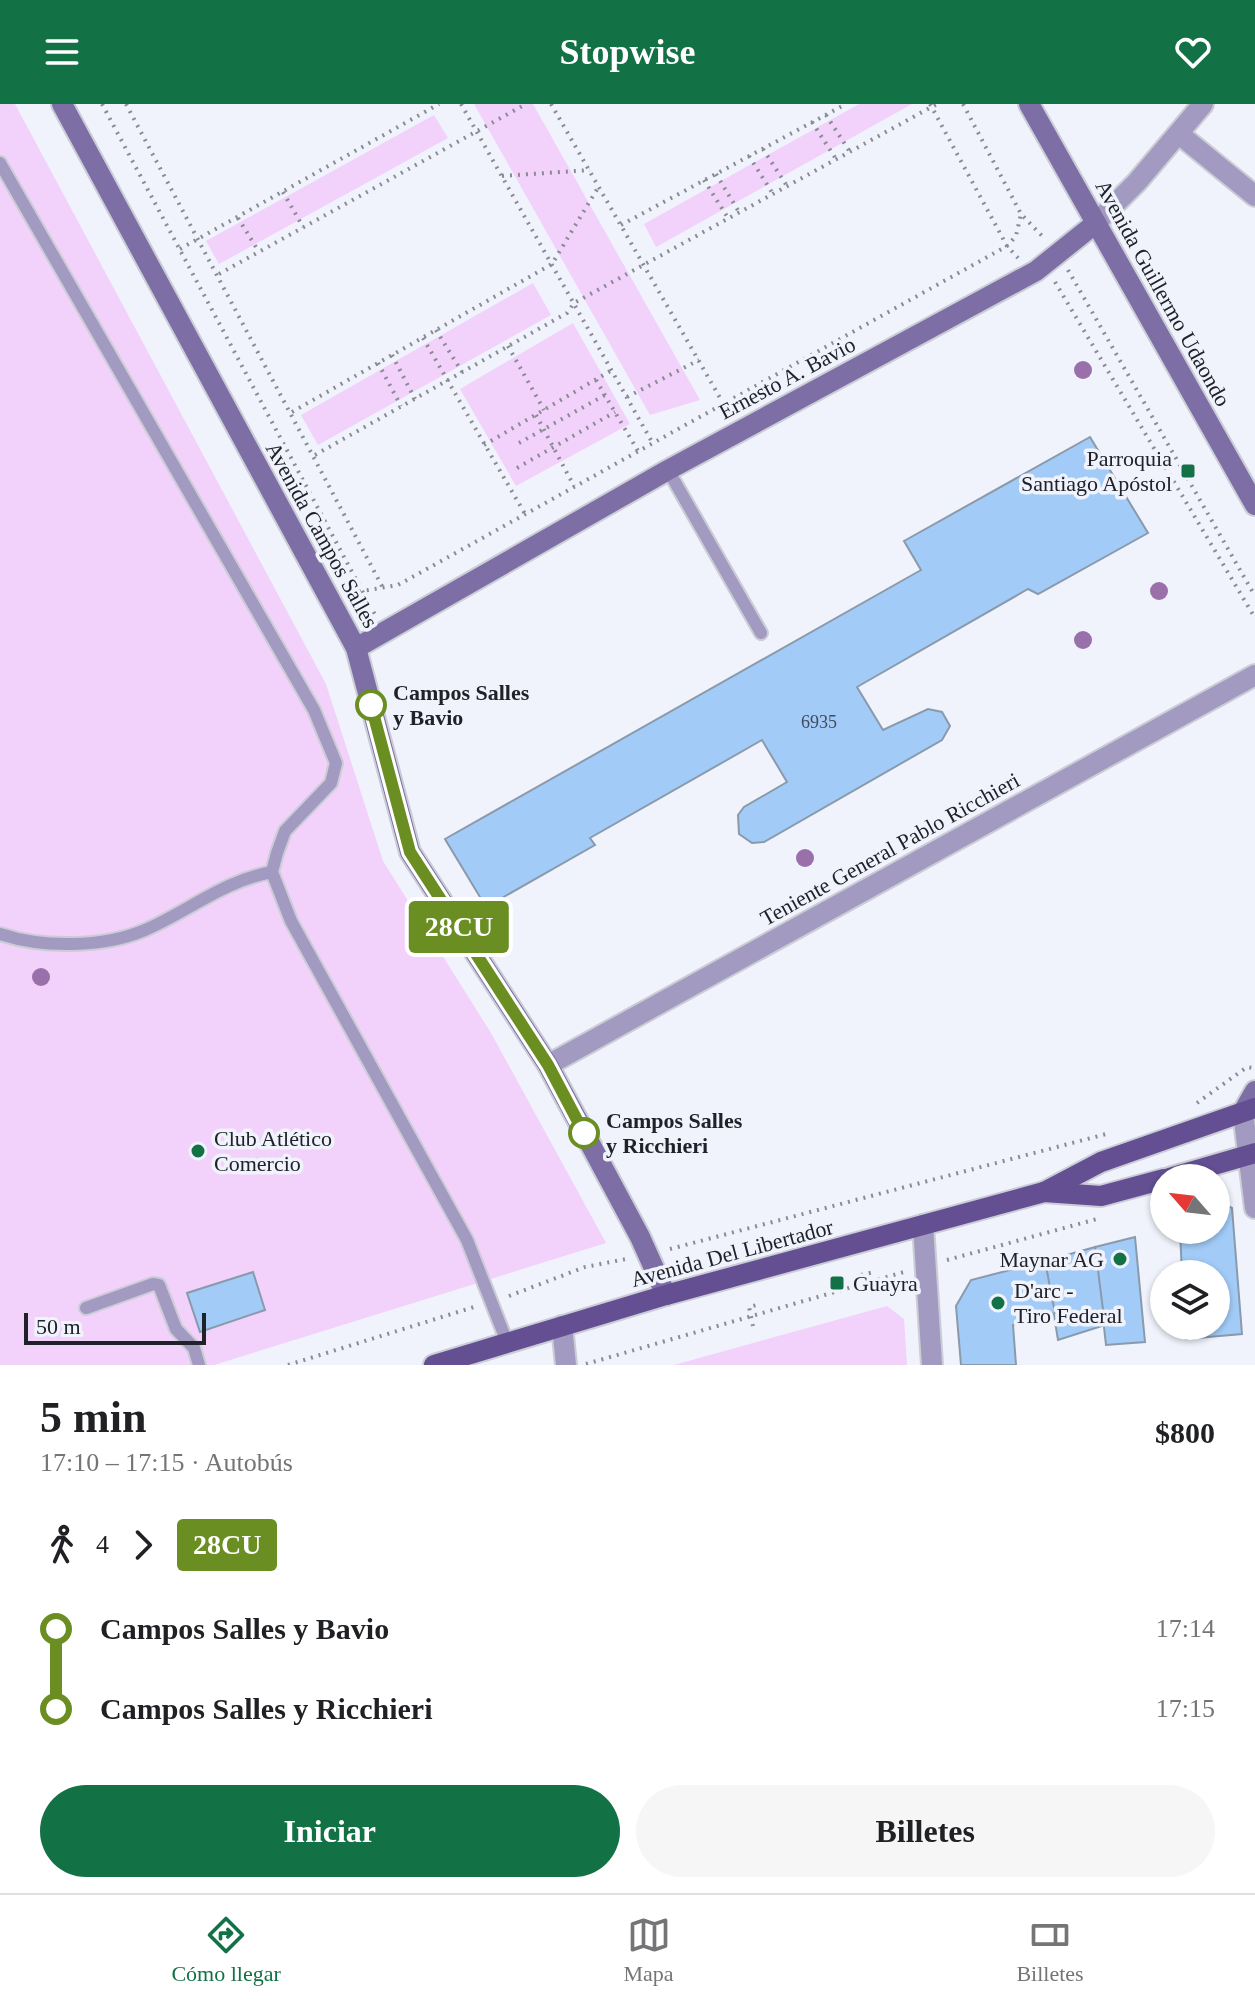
<!DOCTYPE html>
<html lang="es">
<head>
<meta charset="utf-8">
<style>
	body { margin:0; font-family:"Times New Roman",serif; background:#f6f6f6; color:#202124; height:100vh; display:flex; flex-direction:column; font-size:30px; white-space:nowrap }
	* { box-sizing:border-box; margin:0 }
	p { font-size:26px; color:#757577 }
	.icon { flex:none; width:44px; height:44px; fill:none; stroke:currentColor; stroke-width:2; stroke-linecap:round; stroke-linejoin:round }
	.map { position:relative; height:1261px; overflow:hidden }
	.side { display:flex; flex-direction:column; background:#fff; flex:1 }
	.side>* { flex:none }
	.badge { padding:0 16px; border-radius:6px; font-size:28px; line-height:52px }
	.needle { width:52px; rotate:298deg }
	.fabs { position:absolute; left:1150px; top:1060px; display:grid; gap:16px }
	.fabs a { display:grid; place-items:center; width:80px; height:80px; border-radius:50%; background:#fff; box-shadow:0 2px 6px #0004; font-size:40px }
	.scale { position:absolute; left:24px; bottom:20px; width:182px; box-sizing:border-box; padding-left:8px; border:4px solid #20222a; border-top:0; font-size:22px; line-height:28px; white-space:nowrap; color:#20222a; -webkit-text-stroke:6px #f0f3fc; paint-order:stroke }
	.map>.badge { position:absolute; translate:-50% -50%; box-shadow:0 0 0 4px #fff }
	.legs { display:flex; align-items:center; gap:12px; height:88px; padding:0 40px; font-size:26px }
	.legs p { margin-inline-start:auto }
	.summary { display:flex; align-items:center; justify-content:space-between; height:136px; padding:0 40px }
	h1 { font-size:44px; font-weight:700; line-height:60px }
	.button { display:flex; gap:16px; margin-top:auto; padding:16px 40px }
	.button a { flex:1; height:92px; border-radius:48px; background:#137146; color:#fff; font-size:32px; font-weight:700; line-height:92px; text-align:center }
	.button a+a { background:#f6f6f6; color:#202124 }
	ul { padding:0 40px; list-style:none }
	li { display:flex; align-items:center; gap:28px; height:80px; font-size:30px }
	li i { display:grid; place-items:center; width:12px; height:100%; margin:0 10px; background:currentColor }
	li i::after { content:''; width:20px; height:20px; margin:-10px; border:6px solid; border-radius:50%; background:#fff }
	li p { margin-inline-start:auto }
	li:first-child i { background:linear-gradient(#0000 50%,currentColor 0) }
	li:last-child i { background:linear-gradient(currentColor 50%,#0000 0) }
	header { display:flex; justify-content:space-between; align-items:center; height:104px; padding:0 40px; background:#137146; color:#fff; font-size:36px; font-weight:700 }
	.tabs { display:flex; justify-content:space-around; align-items:center; height:112px; border-top:2px solid #e0e0e0; background:#fff; font-size:22px; color:#757577 }
	.tabs a { display:grid; justify-items:center; gap:4px }
	.tabs .current { color:#137146 }
	.map>svg:first-child { display:block }
	.green { fill:#f2d1fb }
	.building { fill:#a2ccf7; stroke:#899aac; stroke-width:2 }
	.lines { fill:none; stroke-linecap:round; stroke-linejoin:round }
	.service-casing { stroke:#cbcdd6; stroke-width:16 }
	.minor-casing { stroke:#cbcdd6; stroke-width:24 }
	.secondary-casing { stroke:#cbcdd6; stroke-width:24 }
	.primary-casing { stroke:#cbcdd6; stroke-width:24 }
	.path { stroke:#898c94; stroke-width:4; stroke-dasharray:2 6; stroke-linecap:butt }
	.service { stroke:#a39ac1; stroke-width:12 }
	.minor { stroke:#a39ac1; stroke-width:20 }
	.secondary { stroke:#7d6fa6; stroke-width:20 }
	.primary { stroke:#634f92; stroke-width:20 }
	.tree { fill:#9a70aa }
	.line-1-casing { stroke:#fff; stroke-width:18 }
	.line-1 { stroke:#6b8e23; stroke-width:12 }
	.poi-dot { fill:#137146; stroke:#f0f3fc; stroke-width:3 }
	.stop-1-dot { fill:#fff; stroke:#6b8e23; stroke-width:4 }
	.labels { text-anchor:middle; dominant-baseline:central; stroke-width:7; stroke-linejoin:round; paint-order:stroke }
	.number-label { font-size:18px; fill:#404c5d }
	.street-label { font-size:22px; fill:#20222a; stroke:#f0f3fc }
	.poi-label { font-size:22px; fill:#20222a; stroke:#f0f3fc; text-anchor:start }
	.stop-label { font-size:22px; font-weight:bold; fill:#20222a; stroke:#f0f3fc; text-anchor:start }
</style>
</head>
<body>
<header><svg class="icon" aria-label="menu" viewBox="0 0 24 24"><path d="M4 6h16M4 12h16M4 18h16"/></svg>Stopwise<svg class="icon" aria-label="heart" viewBox="0 0 24 24"><path d="M12 20l-8-8c-3-5 5-10 8-4 3-6 11-1 8 4z"/></svg></header>
<div class="map">
<svg width="1255" height="1261" viewBox="0 0 1255 1261">
	<rect width="100%" height="100%" fill="#f0f3fc"/>
	<!-- green -->
	<g class="green">
		<path d="M0 0H15L326 580 383 757 491 929 606 1139 214 1261H0Z"/>
		<path d="M474 0H533L700 296 650 311Z"/>
		<path d="M859 0H912L656 143 644 120Z"/>
		<path d="M434 11 448 34 219 160 206 137Z"/>
		<path d="M533 179 551 211 318 341 301 311Z"/>
		<path d="M573 219 630 320 516 382 460 285Z"/>
		<path d="M887 1202 904 1215 907 1261H674Z"/>
	</g>
	<!-- building -->
	<g class="building">
		<path d="M1090 333 1148 429 1038 490 1028 485 857 583 883 626 928 605 942 608 950 622 942 636 764 738 752 739 739 730 738 711 744 703 787 678 762 636 590 734 595 741 486 803 445 735 921 466 904 437Z"/>
		<path d="M1228 1102 1232 1104 1242 1230 1186 1235 1185 1222H1216V1170H1182L1180 1126H1216V1106Z"/>
		<path d="M1135 1133 1145 1238 1106 1241 1095 1143Z"/>
		<path d="M1095 1143 1105 1221 1058 1236 1045 1157Z"/>
		<path d="M1045 1157 1055 1209 1013 1221 1016 1261H961L956 1202 971 1176Z"/>
		<path d="M253 1168 265 1206 200 1228 187 1189Z"/>
	</g>
	<g class="lines">
		<defs>
			<g id="service">
				<path d="M0 59 314 606 336 659 331 679 285 727 277 749 272 768 291 817 467 1136 507 1238"/>
				<path d="M668 366 761 529"/>
				<path d="M0 830C42 844 103 844 145 826 189 807 223 777 272 768"/>
				<path d="M86 1204 153 1180 159 1181 176 1225 194 1244 199 1261"/>
			</g>
			<g id="minor">
				<path d="M1179 30 1255 92"/>
				<path d="M1096 119 1137 78 1203 0"/>
				<path d="M548 961 1255 571"/>
				<path d="M1243 1008 1255 1104"/>
				<path d="M923 1121 932 1261"/>
				<path d="M562 1222 566 1261"/>
			</g>
			<g id="secondary">
				<path d="M62 0 356 544 410 748 548 961 640 1133 666 1191"/>
				<path d="M1029 0 1255 401"/>
				<path d="M356 544 668 366 1036 167 1096 119"/>
				<path d="M1243 1008 1255 987"/>
			</g>
			<g id="primary">
				<path d="M1169 1074 1255 1049"/>
				<path d="M1044 1088 1101 1092 1164 1075"/>
				<path d="M434 1261 666 1191 1044 1088 1101 1058 1255 1004"/>
			</g>
		</defs>
		<!-- service casing -->
		<use href="#service" class="service-casing"/>
		<!-- minor casing -->
		<use href="#minor" class="minor-casing"/>
		<!-- secondary casing -->
		<use href="#secondary" class="secondary-casing"/>
		<!-- primary casing -->
		<use href="#primary" class="primary-casing"/>
		<!-- path -->
		<g class="path">
			<path d="M102 0 375 511"/>
			<path d="M126 0 383 484"/>
			<path d="M461 0 652 338"/>
			<path d="M551 0 723 299"/>
			<path d="M930 0 1007 142 1018 154"/>
			<path d="M963 0 1021 110 1044 134"/>
			<path d="M826 11 850 48"/>
			<path d="M812 18 836 55"/>
			<path d="M763 45 787 82"/>
			<path d="M749 52 773 90"/>
			<path d="M716 70 739 108"/>
			<path d="M502 72 590 66"/>
			<path d="M704 76 728 114"/>
			<path d="M283 88 303 123"/>
			<path d="M238 114 259 148"/>
			<path d="M621 121 846 0"/>
			<path d="M180 145 439 0"/>
			<path d="M1068 166 1255 492"/>
			<path d="M219 170 526 0"/>
			<path d="M1055 178 1255 514"/>
			<path d="M436 226 462 268"/>
			<path d="M423 234 525 410"/>
			<path d="M508 242 544 306"/>
			<path d="M392 251 415 295"/>
			<path d="M378 259 401 302"/>
			<path d="M596 276 638 347"/>
			<path d="M627 293 699 256"/>
			<path d="M292 308 552 160 599 82"/>
			<path d="M536 311 574 382"/>
			<path d="M519 339 605 291"/>
			<path d="M484 341 612 266"/>
			<path d="M315 351 567 209 574 199 937 0"/>
			<path d="M517 364 615 308"/>
			<path d="M351 489 398 481 1007 142 1016 132 1021 110"/>
			<path d="M1197 999 1247 963 1253 964"/>
			<path d="M670 1145 1110 1029"/>
			<path d="M947 1156 1097 1115"/>
			<path d="M861 1171 874 1168"/>
			<path d="M509 1192 585 1163 626 1155"/>
			<path d="M753 1222 749 1203 757 1201"/>
			<path d="M586 1260 904 1168"/>
			<path d="M288 1261 474 1203"/>
		</g>
		<!-- service -->
		<use href="#service" class="service"/>
		<!-- minor -->
		<use href="#minor" class="minor"/>
		<!-- secondary -->
		<use href="#secondary" class="secondary"/>
		<!-- primary -->
		<use href="#primary" class="primary"/>
	</g>
	<!-- trees -->
	<g class="tree">
		<circle cx="1083" cy="266" r="9"/>
		<circle cx="1159" cy="487" r="9"/>
		<circle cx="1083" cy="536" r="9"/>
		<circle cx="805" cy="754" r="9"/>
		<circle cx="41" cy="873" r="9"/>
	</g>
	<g class="lines">
		<defs>
			<path id="line-1" d="M371 601 410 748 548 961 584 1029"/>
		</defs>
		<!-- line-1 casing -->
		<use href="#line-1" class="line-1-casing"/>
		<!-- line-1 -->
		<use href="#line-1" class="line-1"/>
	</g>
	<!-- markers -->
	<g class="poi-dot">
		<rect x="1180" y="359" width="16" height="16" rx="4"/>
		<circle cx="198" cy="1047" r="8"/>
		<circle cx="1120" cy="1155" r="8"/>
		<rect x="829" y="1171" width="16" height="16" rx="4"/>
		<circle cx="998" cy="1199" r="8"/>
	</g>
	<g class="stop-1-dot">
		<circle cx="371" cy="601" r="14"/>
		<circle cx="584" cy="1029" r="14"/>
	</g>
	<g class="labels">
		<!-- number labels -->
		<g class="number-label">
			<text x="819" y="618">6935</text>
		</g>
		<!-- street labels -->
		<g class="street-label">
			<text transform="translate(1163 189) rotate(61)">Avenida Guillermo Udaondo</text>
			<text transform="translate(787 274) rotate(-28)">Ernesto A. Bavio</text>
			<text transform="translate(322 431) rotate(61)">Avenida Campos Salles</text>
			<text transform="translate(890 745) rotate(-29)">Teniente General Pablo Ricchieri</text>
			<text transform="translate(732 1149) rotate(-15)">Avenida Del Libertador</text>
		</g>
		<!-- poi labels -->
		<g class="poi-label">
			<text x="1172" y="354" text-anchor="end">Parroquia<tspan x="1172" dy="25">Santiago Apóstol</tspan></text>
			<text x="214" y="1034">Club Atlético<tspan x="214" dy="25">Comercio</tspan></text>
			<text x="1104" y="1155" text-anchor="end">Maynar AG</text>
			<text x="853" y="1179">Guayra</text>
			<text x="1014" y="1186">D'arc -<tspan x="1014" dy="25">Tiro Federal</tspan></text>
		</g>
		<!-- stop labels -->
		<g class="stop-label">
			<text x="393" y="588">Campos Salles<tspan x="393" dy="25">y Bavio</tspan></text>
			<text x="606" y="1016">Campos Salles<tspan x="606" dy="25">y Ricchieri</tspan></text>
		</g>
	</g>
</svg>
<div class="fabs">
<a><svg class="needle" viewBox="-14 -14 28 28"><path d="M0-13l5 13h-10z" fill="#e53935"/><path d="M0 13l5-13h-10z" fill="#757577"/></svg></a>
<a><svg class="icon" aria-label="layers" viewBox="0 0 24 24"><path d="M12 4l9 5-9 5-9-5zM3 14l9 5 9-5"/></svg></a>
</div>
<div class="scale">50 m</div>
<b class="badge" style="left:459px;top:823px;background:#6b8e23;color:#fff">28CU</b>
</div>
<section class="side">
<div class="summary"><div><h1>5 min</h1><p>17:10 – 17:15 · Autobús</p></div><b>$800</b></div>
<div class="legs"><svg class="icon" aria-label="walk" viewBox="0 0 24 24"><circle cx="13" cy="4" r="2"/><path d="M13 8l-2 6 4 7M11 14l-3 7M7 12l3-4h3l4 4"/></svg>4<svg class="icon" aria-label="forward" viewBox="0 0 24 24"><path d="M9 5l7 7-7 7"/></svg><b class="badge" style="background:#6b8e23;color:#fff">28CU</b></div>
<ul>
<li><i style="color:#6b8e23"></i><b>Campos Salles y Bavio</b><p>17:14</p></li>
<li><i style="color:#6b8e23"></i><b>Campos Salles y Ricchieri</b><p>17:15</p></li>
</ul>
<div class="button"><a>Iniciar</a><a>Billetes</a></div>
</section>
<nav class="tabs">
<a class="current"><svg class="icon" aria-label="directions" viewBox="0 0 24 24"><path d="M12 3l9 9-9 9-9-9zM9 14v-3h6M13 9l2 2-2 2"/></svg>Cómo llegar</a>
<a><svg class="icon" aria-label="map" viewBox="0 0 24 24"><path d="M3 6l6-2 6 2 6-2v14l-6 2-6-2-6 2zM9 4v14M15 6v14"/></svg>Mapa</a>
<a><svg class="icon" aria-label="tickets" viewBox="0 0 24 24"><path d="M3 7h18v10H3zM15 7v10"/></svg>Billetes</a>
</nav>
</body>
</html>
